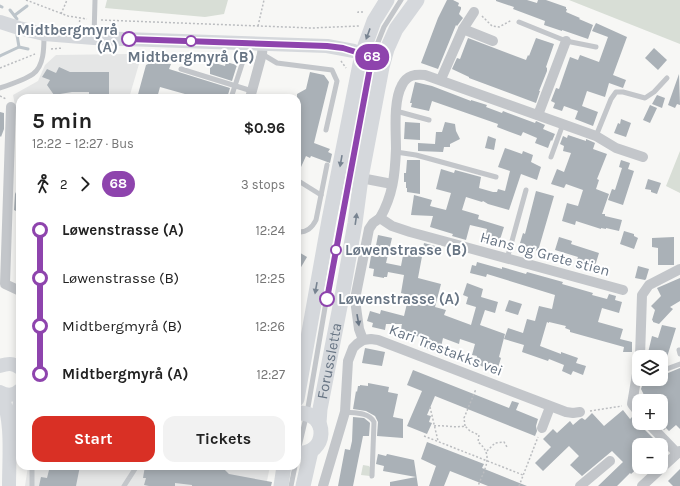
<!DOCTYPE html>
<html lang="en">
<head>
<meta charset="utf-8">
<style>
	body { margin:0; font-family:Karla,sans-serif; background:#f2f2f2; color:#222; height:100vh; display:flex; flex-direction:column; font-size:15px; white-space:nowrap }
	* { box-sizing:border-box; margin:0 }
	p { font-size:13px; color:#767676 }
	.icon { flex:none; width:22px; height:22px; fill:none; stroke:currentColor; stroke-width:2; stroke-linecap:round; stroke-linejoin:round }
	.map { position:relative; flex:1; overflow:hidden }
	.sheet { position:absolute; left:16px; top:94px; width:285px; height:376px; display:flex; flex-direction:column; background:#fff; border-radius:12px; box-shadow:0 2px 10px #0003 }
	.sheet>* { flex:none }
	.badge { padding:0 8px; border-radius:13px; font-size:14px; line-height:26px }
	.buttons { position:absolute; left:632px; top:350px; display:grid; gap:8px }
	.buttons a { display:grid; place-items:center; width:36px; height:36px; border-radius:8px; background:#fff; box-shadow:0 2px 10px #0003; font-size:20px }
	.map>.badge { position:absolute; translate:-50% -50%; box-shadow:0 0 0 2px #fff }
	.legs { display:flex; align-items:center; gap:6px; height:44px; padding:0 16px; font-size:13px }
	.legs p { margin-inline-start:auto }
	.summary { display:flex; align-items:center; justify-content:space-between; height:68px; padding:0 16px }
	h1 { font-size:22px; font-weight:700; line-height:30px }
	.action { display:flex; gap:8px; margin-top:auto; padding:8px 16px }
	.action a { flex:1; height:46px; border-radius:12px; background:#d93025; color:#fff; font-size:16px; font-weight:700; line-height:46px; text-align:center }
	.action a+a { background:#f2f2f2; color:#222 }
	ul { padding:0 16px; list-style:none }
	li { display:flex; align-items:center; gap:14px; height:48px; font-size:15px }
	li i { display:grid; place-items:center; width:6px; height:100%; margin:0 5px; background:currentColor }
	li i::after { content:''; width:10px; height:10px; margin:-5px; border:3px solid; border-radius:50%; background:#fff }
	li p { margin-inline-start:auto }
	li:first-child i { background:linear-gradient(#0000 50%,currentColor 0) }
	li:last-child i { background:linear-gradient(currentColor 50%,#0000 0) }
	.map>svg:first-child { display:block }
	.built { fill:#e5e6e6 }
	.green { fill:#d8ded6 }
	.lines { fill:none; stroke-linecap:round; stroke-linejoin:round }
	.stream { stroke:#bdc5cb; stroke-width:3 }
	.building { fill:#aab1b7 }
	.path { stroke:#bbbdc0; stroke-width:1.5; stroke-dasharray:2 2; stroke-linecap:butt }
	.lane { stroke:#c3c6ca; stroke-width:5 }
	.street { stroke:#c3c6ca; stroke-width:10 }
	.secondary { stroke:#d5d8dc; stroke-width:14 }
	.primary { stroke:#d5d8dc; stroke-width:15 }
	.oneway { fill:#788491 }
	.oneway2 { fill:#687584 }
	.line-1-casing { stroke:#fff; stroke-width:9 }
	.line-1 { stroke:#8e44ad; stroke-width:6 }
	.stop-1-dot { fill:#fff; stroke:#8e44ad; stroke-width:2 }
	.labels { text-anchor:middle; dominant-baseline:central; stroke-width:4; stroke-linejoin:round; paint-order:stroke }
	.stop-label { font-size:15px; font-weight:bold; fill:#687584; stroke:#fff; text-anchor:start }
	.street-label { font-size:15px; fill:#687584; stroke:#fff }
</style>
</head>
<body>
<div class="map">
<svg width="680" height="486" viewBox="0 0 680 486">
	<rect width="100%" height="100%" fill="#f7f7f5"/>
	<!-- built -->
	<g class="built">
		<path d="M128 54V61L139 64 129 98H20V116L17 115 13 95 38 81 45 65 56 55Z"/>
		<path d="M28 466H270L266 486H25Z"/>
	</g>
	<!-- green -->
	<g class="green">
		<path d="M107 0H228L224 14 205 17 105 8Z"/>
		<path d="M569 0H680V44Z"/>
		<path d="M680 151V193L666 186Z"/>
		<path d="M363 465 369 466 371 469 370 476 361 475Z"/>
	</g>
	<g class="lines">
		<!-- stream -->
		<g class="stream">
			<path d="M0 6 2 7"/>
			<path d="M10 10 17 19"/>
			<path d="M15 15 27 6"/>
			<path d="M17 35 19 47 28 49"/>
			<path d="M0 56 19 47"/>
		</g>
	</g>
	<!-- building -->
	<g class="building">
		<path d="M447 0H453L459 3 458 6 461 7V9L459 14 463 18 457 26 456 25 438 69 421 63 438 18Z"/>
		<path d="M496 0H527L537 3 538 0H546L566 7V9H567L566 12 580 18 579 19 593 25 588 39 562 30V31L544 25 545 21 513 9 514 7 496 1Z"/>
		<path d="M596 23 627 37 613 75 626 80 623 88 609 83 605 97 587 91 582 106 598 112 593 126 575 119 578 111 564 106 562 111 553 108 555 103 551 101 556 88 559 89 570 57 578 60 580 55 599 62 608 37 592 31Z"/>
		<path d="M468 38 526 60 528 55 529 56 536 38 554 44 546 67 547 68V71L539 91H540L536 103 469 78V77L452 69 457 58 460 59Z"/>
		<path d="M654 48 667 60 658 70 645 58Z"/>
		<path d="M212 62 225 66 226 62 237 65 232 81 210 74V68Z"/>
		<path d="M150 63 171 64 169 69 230 88 227 98H191L192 96 160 87 157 98H137L146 65Z"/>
		<path d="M59 67 70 72H109V98H89V92H72L54 95 47 85 50 80 42 77 47 69 56 73Z"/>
		<path d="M310 72 324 75 329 82 314 143 330 149 328 152 332 154 330 163 311 156 310 158 306 156 297 176V94L306 89Z"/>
		<path d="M679 74 680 105 677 104 675 108 668 105Z"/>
		<path d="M415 82 432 86 471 101V100L487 105 486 107 502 113 503 111 508 113 535 123 536 121 545 125 543 129 555 134 552 141 551 140 548 148 535 143 537 138 523 132 521 136 497 127 498 124 432 101 429 111 411 107 412 103H410Z"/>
		<path d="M657 95 665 98 662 108 652 104Z"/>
		<path d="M650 105 657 108 650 123 643 120Z"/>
		<path d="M0 112 4 113V129L1 137 0 136Z"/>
		<path d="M621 119 631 123 626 137 614 133 618 123 620 124Z"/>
		<path d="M405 122 420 123V140L404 139Z"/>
		<path d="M445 122 455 124 456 131 460 139 450 144V147H444L443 152 418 151V143L435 144 436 132H442Z"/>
		<path d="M568 135 586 141V139L593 142 595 143 593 149 607 154 597 179 599 180 596 189 609 194 602 214H605V216L622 220 619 231 606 228V229L601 228V229L576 221 575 225 562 221 567 203 578 206 583 190 566 184 564 188 551 184 557 169 564 172 571 153 563 151 564 146 560 144 563 136 567 138Z"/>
		<path d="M488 136 496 139 494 150 485 148Z"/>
		<path d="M505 148 522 154 523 151 533 155 531 162 541 167 537 180 521 174 509 210 488 204 483 201 482 202 466 197 462 210 479 215 478 219 504 227 498 246 484 242 487 229 470 225 466 240 452 236 453 234 430 227 433 216 411 215 414 195 432 200 430 206 446 210 451 193 436 189 441 169 454 173 455 170 481 177 479 188 493 192H497L498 189 505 191 510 171 498 167Z"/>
		<path d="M407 160H420V194L407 192V188H406V182H404V173H406Z"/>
		<path d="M621 160 630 163 628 169 634 171 623 205 608 200 612 189 615 190 622 168 619 167Z"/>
		<path d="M648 179 661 183 657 194 651 192V190L645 189Z"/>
		<path d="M20 184V213L14 210 15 194Z"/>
		<path d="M536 191 554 196 538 251 532 249 529 256 519 253 522 244 520 243 523 233 525 234Z"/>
		<path d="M624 231 634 234V236L638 238 634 249 620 244Z"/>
		<path d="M378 235 392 238 386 263 401 266 405 245 423 248 424 243 435 246 433 254 423 251 418 278 441 284 435 307 446 310 444 315 471 325 476 307 466 304 468 297 463 295 467 283 483 289 481 297 498 302 495 313 485 310 480 325 505 334 499 357 501 358 497 371 475 364 477 356 472 355 475 344 460 339 459 344 443 338 440 352 421 347 424 338 400 332 402 324H386L385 330 372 327 373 323 367 321 370 311 380 314 381 310 404 316 409 295 401 293 404 275 388 272 387 277H384V278L373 276 374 269 369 268 371 256H374Z"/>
		<path d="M559 237 572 241 571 244 599 253 595 266 581 262 577 260 578 257 555 250Z"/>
		<path d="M674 237V265H658V248L652 247V238Z"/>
		<path d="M297 251 307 257 297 274Z"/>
		<path d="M477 262 502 269V267L526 274 527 272 563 282 562 284 593 293 592 295 607 299 609 294 616 296 615 300 622 302 619 313 602 308 598 322 623 329 620 339 632 342V352H623L624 347 570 332V330L565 328 566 326 549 322V323L547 322 540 346 561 354V352L578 358 576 363 586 366 583 375 573 371 571 375 562 371 564 365 549 359 548 361 522 352 524 345 504 339 508 328 523 333 527 319 535 321 539 306 552 309 555 295 487 274 486 277 470 273 472 265 476 266Z"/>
		<path d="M638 266 649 269 646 279 645 280 635 278Z"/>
		<path d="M680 278V301L670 307 673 309 659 324 653 322V321L652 320 655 310 651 306 661 296 657 288Z"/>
		<path d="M509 300 522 304 518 315 505 311Z"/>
		<path d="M662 325 676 328 667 357H647L652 336 658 338Z"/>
		<path d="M365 348 385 352 382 366 362 363Z"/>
		<path d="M680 368V429L676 425 669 431 666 428 664 430 657 423H661V418L667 412 661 406V394L647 401 641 389 642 386 655 379H661V376Z"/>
		<path d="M413 370 509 408 512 401 519 403 516 410 538 419 536 426 537 431 535 436 435 396 427 415 431 416 429 422 432 423 427 434 407 426 422 391 407 385Z"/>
		<path d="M368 383 389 387 388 392 398 394 393 417 403 419V438L377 436 378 422 375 416 366 411 353 409 356 391 357 392 358 386H360V385L368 386Z"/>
		<path d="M623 410 630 419 633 416 639 419V423H642L643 428 660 445H639V467L631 474 630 473 617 486H598L623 462 612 451 582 476 570 465 579 456 569 446 543 471 535 463 551 447 543 439 553 429 557 433 570 421 573 425 580 419 582 418 585 420 592 413 604 426Z"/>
		<path d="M353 417 364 418 369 422 370 423 369 436H363L353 486H338L345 449 350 450 352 441Z"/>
		<path d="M427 442 484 464 482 468 527 486H488L450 471 444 486H429L436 466 421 459Z"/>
		<path d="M378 454 386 456 387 454 414 460 418 486H390V482L416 477 383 471 384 466 376 464Z"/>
		<path d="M50 466H80L76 486H39L41 477 47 478Z"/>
		<path d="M145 466H212L223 468 229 474 272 482 271 486H192V485L175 483V486H149L144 485 146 478H143Z"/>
		<path d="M680 469V486H673L668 481Z"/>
	</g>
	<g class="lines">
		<!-- path -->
		<g class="path">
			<path d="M26 0 68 16 87 19"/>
			<path d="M358 13V12H365"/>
			<path d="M61 14 67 0"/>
			<path d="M482 16 492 26 499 27 512 20"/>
			<path d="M101 20 312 28 359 26"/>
			<path d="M79 26 80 18"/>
			<path d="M258 26 264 0"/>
			<path d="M51 49 63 48"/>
			<path d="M341 61 346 68"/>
			<path d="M0 68 35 54"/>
			<path d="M0 96 6 99"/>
			<path d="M430 407 438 441"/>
			<path d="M590 411 622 406"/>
			<path d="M434 426C445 425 454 428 465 426L470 431 479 435 478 442C495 455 484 470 478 486"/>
			<path d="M465 426 464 418 476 389"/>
			<path d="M424 436 523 475"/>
			<path d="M487 451 495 443 504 442 507 447"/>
			<path d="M519 486 538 437"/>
		</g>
		<!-- lane -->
		<g class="lane">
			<path d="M519 22 566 41 596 47"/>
			<path d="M94 37 95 0"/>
			<path d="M262 54 277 63 332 70 337 81 326 130"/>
			<path d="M181 69 252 91"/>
			<path d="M0 88C9 85 26 79 33 74 44 66 44 48 44 35"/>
			<path d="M231 98 243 61"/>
			<path d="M396 111 429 120"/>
			<path d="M596 136 611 99 616 92H623L645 98 654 92 667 78"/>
			<path d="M396 152 416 155 496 177"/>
			<path d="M551 157 563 124"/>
			<path d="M297 180 321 195"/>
			<path d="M297 232C306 233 312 228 316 220L327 165"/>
			<path d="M507 259 526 190"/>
			<path d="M679 350 680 354"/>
			<path d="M661 371 680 364"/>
			<path d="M345 412C355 413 369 412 374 422L372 476"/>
			<path d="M298 451 307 413 328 290 372 57 384 27 401 0"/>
			<path d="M32 486V466"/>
			<path d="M124 486 135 469V466"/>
			<path d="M291 486 295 466"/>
		</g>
		<!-- street -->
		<g class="street">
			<path d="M463 29 493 41"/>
			<path d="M441 79 463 29 474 12"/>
			<path d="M250 98 262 54 263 43"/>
			<path d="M11 107 5 284 20 291"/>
			<path d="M538 115 566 41"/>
			<path d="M361 178 392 184"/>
			<path d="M623 290 410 232 392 226 380 218C393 195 395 175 396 149 396 131 393 101 402 85 407 75 415 74 425 75L596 136 616 148 643 157"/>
			<path d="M363 340 359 329 356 307V294L369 229 373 223 380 218"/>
			<path d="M640 357 642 295 649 285 680 269"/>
			<path d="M639 362 632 404 639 413"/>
			<path d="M648 423 677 453"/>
			<path d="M542 428 550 407"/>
			<path d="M323 486 345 412 348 361 353 348 357 344 363 340 371 339 378 340 399 348 566 412 573 413 580 412"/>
			<path d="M580 486 610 461"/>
			<path d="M642 486 680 451"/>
		</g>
		<!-- secondary -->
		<g class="secondary">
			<path d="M0 22 19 28 44 34 94 38 327 46 354 51 383 61"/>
			<path d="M0 366C8 363 13 363 20 368"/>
			<path d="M0 392C7 396 14 396 20 390"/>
			<path d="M1 393C13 422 9 456 9 486"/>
			<path d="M13 434 20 402"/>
		</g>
		<!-- primary -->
		<g class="primary">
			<path d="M297 399 329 220 362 54 374 21 387 0"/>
			<path d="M297 413C331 411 327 457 297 453"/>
			<path id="s1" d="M319 423 320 409 343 291 355 223 361 178 382 67 387 49 396 29 417 0"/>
			<path d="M281 486 284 466"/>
			<path d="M303 486 311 451"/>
		</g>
	</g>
	<!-- one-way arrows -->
	<defs><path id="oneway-solid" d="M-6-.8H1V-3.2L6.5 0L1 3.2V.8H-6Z"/></defs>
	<g class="oneway">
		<use href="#oneway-solid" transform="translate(368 34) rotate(110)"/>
		<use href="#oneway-solid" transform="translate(341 161) rotate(100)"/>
		<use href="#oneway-solid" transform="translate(356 219) rotate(-82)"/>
		<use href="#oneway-solid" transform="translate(316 288) rotate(100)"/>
	</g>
	<use class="oneway2" href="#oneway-solid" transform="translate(358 320) rotate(80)"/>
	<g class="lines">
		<defs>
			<path id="line-1" d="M129 39 327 46 343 48 372 57 327 299"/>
		</defs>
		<!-- line-1 casing -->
		<use href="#line-1" class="line-1-casing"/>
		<!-- line-1 -->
		<use href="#line-1" class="line-1"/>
	</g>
	<!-- markers -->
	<g class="stop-1-dot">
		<circle cx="129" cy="39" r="7"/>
		<circle cx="191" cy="41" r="5"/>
		<circle cx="336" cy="250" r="5"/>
		<circle cx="327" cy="299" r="7"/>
	</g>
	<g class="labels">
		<!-- stop labels -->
		<g class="stop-label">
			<text x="118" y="30" text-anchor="end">Midtbergmyrå<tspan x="118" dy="17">(A)</tspan></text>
			<text x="191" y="57" text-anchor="middle">Midtbergmyrå (B)</text>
			<text x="345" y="250">Løwenstrasse (B)</text>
			<text x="338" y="299">Løwenstrasse (A)</text>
		</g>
		<!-- street labels -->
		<g class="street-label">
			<text transform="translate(545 254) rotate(15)">Hans og Grete stien</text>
			<text transform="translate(446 350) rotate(21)">Kari Trestakks vei</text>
			<text stroke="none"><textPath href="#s1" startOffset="63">Forussletta</textPath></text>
		</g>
	</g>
</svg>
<div class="buttons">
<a><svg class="icon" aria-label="layers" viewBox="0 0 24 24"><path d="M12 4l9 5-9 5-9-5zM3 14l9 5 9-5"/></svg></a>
<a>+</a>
<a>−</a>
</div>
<b class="badge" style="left:372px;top:57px;background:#8e44ad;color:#fff">68</b>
<section class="sheet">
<div class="summary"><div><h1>5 min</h1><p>12:22 – 12:27 · Bus</p></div><b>$0.96</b></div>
<div class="legs"><svg class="icon" aria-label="walk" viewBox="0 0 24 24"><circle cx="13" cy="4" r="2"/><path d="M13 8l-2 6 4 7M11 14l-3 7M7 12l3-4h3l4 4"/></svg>2<svg class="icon" aria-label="forward" viewBox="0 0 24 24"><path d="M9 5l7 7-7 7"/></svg><b class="badge" style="background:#8e44ad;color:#fff">68</b><p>3 stops</p></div>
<ul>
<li><i style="color:#8e44ad"></i><b>Løwenstrasse (A)</b><p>12:24</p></li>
<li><i style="color:#8e44ad"></i><span>Løwenstrasse (B)</span><p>12:25</p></li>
<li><i style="color:#8e44ad"></i><span>Midtbergmyrå (B)</span><p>12:26</p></li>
<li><i style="color:#8e44ad"></i><b>Midtbergmyrå (A)</b><p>12:27</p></li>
</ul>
<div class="action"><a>Start</a><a>Tickets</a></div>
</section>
</div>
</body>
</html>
